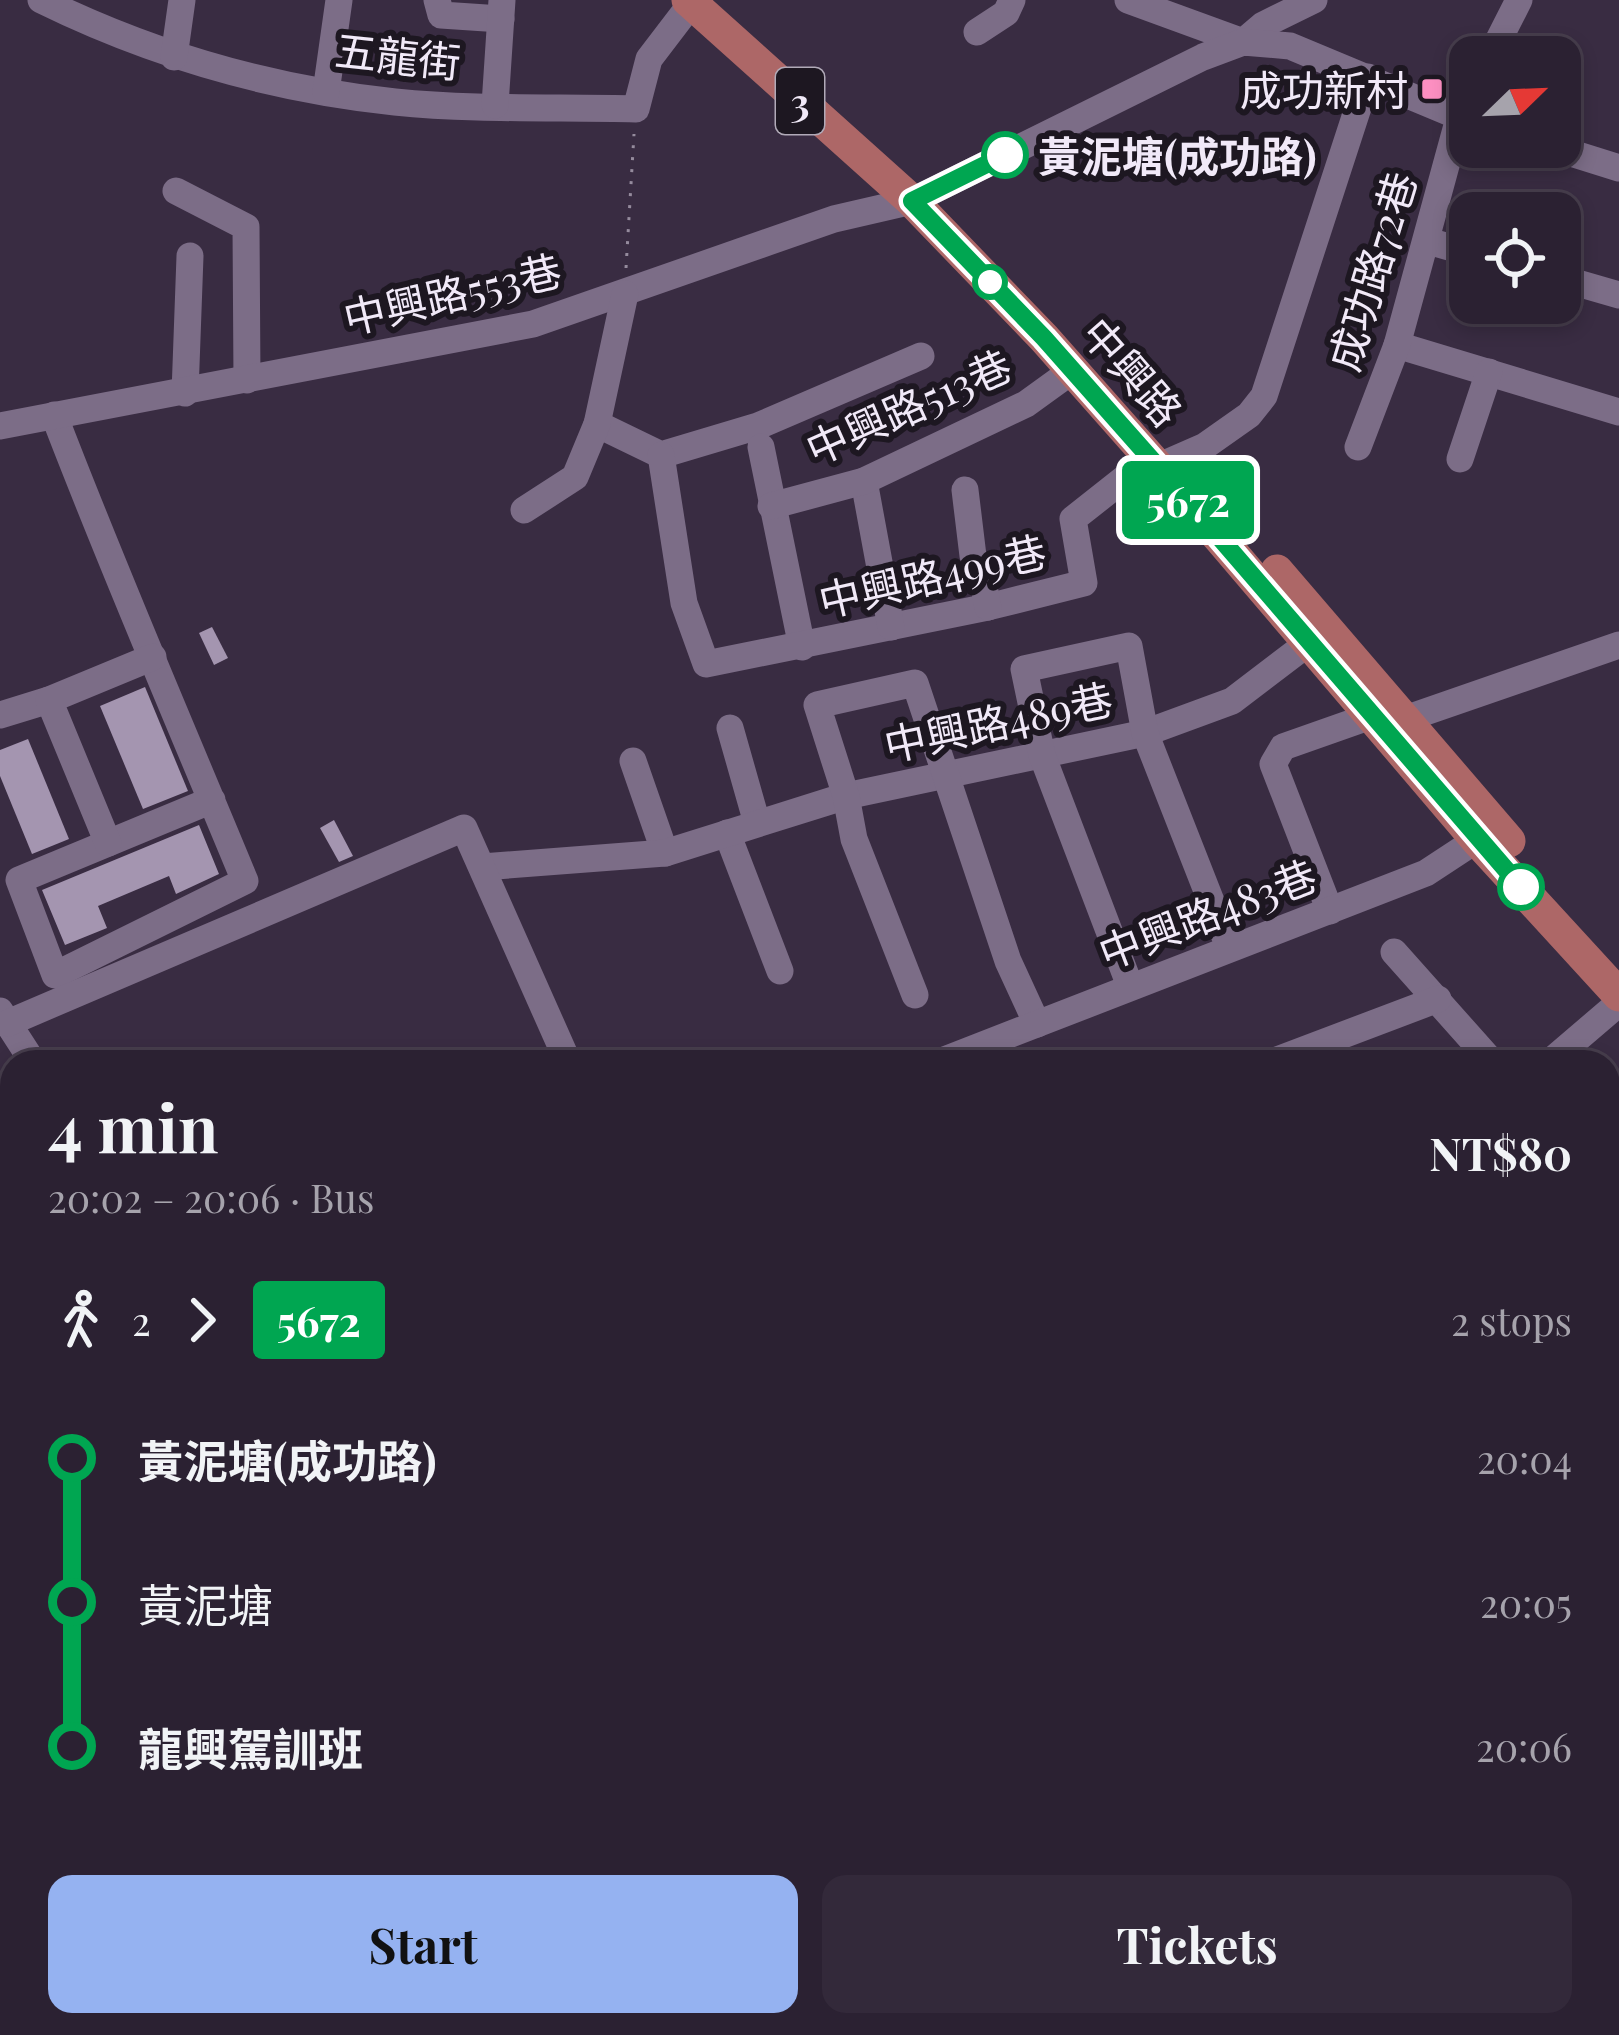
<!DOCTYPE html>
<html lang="en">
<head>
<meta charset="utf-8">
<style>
	body { margin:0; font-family:"Playfair Display","Noto Sans TC",serif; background:#33293a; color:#f1f3f6; height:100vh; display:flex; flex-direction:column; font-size:45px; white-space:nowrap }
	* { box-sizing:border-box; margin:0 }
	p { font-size:39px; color:#a6a3ac }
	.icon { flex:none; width:66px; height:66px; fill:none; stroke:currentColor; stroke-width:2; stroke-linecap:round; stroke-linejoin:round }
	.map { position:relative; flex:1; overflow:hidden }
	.panel { position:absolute; left:0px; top:1050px; width:1620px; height:987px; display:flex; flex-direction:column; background:#2b2132; border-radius:36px 36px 0 0; box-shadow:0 6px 18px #0003,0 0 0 3px #473e4d }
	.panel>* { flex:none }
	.badge { padding:0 24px; border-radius:9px; font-size:42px; line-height:78px }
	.needle { width:78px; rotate:67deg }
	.tools { position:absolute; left:1449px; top:36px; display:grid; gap:24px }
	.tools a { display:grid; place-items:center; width:132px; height:132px; border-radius:24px; background:#2b2132; box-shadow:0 6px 18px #0003,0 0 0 3px #473e4d; font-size:60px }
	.map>.badge { position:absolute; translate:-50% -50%; box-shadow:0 0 0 6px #fff }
	.legs { display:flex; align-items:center; gap:18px; height:132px; padding:0 48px; font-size:39px }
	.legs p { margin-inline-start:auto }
	.head { display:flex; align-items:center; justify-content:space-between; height:204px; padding:0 48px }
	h1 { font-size:66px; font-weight:700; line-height:90px }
	.action { display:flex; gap:24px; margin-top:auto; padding:24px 48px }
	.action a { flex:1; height:138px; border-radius:24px; background:#95b2f1; color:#111; font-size:48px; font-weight:700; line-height:138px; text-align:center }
	.action a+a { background:#33293a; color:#f1f3f6 }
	ul { padding:0 48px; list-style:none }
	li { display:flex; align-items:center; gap:42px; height:144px; font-size:45px }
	li i { display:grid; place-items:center; width:18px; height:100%; margin:0 15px; background:currentColor }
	li i::after { content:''; width:30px; height:30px; margin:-15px; border:9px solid; border-radius:50%; background:#2b2132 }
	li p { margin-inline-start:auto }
	li:first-child i { background:linear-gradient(#0000 50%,currentColor 0) }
	li:last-child i { background:linear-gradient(currentColor 50%,#0000 0) }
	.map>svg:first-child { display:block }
	.building { fill:#a495b0 }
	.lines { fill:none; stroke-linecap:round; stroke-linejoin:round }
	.path { stroke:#958b9d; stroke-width:3; stroke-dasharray:3 9; stroke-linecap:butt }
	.minor { stroke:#7c6d87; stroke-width:27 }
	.major { stroke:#ad6767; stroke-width:33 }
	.line-1-casing { stroke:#fff; stroke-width:27 }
	.line-1 { stroke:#00a651; stroke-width:18 }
	.poi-dot { fill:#fc8fc1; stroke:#1d1721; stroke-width:4.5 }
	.stop-1-dot { fill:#fff; stroke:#00a651; stroke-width:6 }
	.labels { text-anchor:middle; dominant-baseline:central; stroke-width:12; stroke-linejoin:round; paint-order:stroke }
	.shield { fill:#1d1721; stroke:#b1aab8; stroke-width:3 }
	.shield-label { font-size:39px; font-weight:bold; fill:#f1e9f8 }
	.street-label { font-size:42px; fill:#f1e9f8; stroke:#1d1721 }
	.poi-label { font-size:42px; fill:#f1e9f8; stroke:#1d1721; text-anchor:end }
	.stop-label { font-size:42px; font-weight:bold; fill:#f1e9f8; stroke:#1d1721; text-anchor:start }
</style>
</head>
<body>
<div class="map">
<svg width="1619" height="2035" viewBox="0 0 1619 2035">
	<rect width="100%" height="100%" fill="#392c42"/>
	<!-- building -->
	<g class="building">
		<path d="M212 627 228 658 214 665 199 633Z"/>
		<path d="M145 687 188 791 143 809 100 706Z"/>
		<path d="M28 739 69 839 32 854 0 776V750Z"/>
		<path d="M334 820 353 856 339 862 320 828Z"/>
		<path d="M199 825 219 874 176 894 169 876 98 906 107 928 65 945 42 890Z"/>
	</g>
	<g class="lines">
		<!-- path -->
		<path class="path" d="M626 268 634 134"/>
		<!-- minor -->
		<g class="minor">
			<path d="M41 0C151 54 272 89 395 102 474 110 556 107 636 109L649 59 694 0"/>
			<path d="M437 0 441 15 501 19"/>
			<path d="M1128 0 1243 42 1263 25 1314 0"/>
			<path d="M977 32 1006 13 1012 0"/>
			<path d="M174 57 182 0"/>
			<path d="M1490 57 1519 0"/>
			<path d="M326 92 339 0"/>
			<path d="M495 105 502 0"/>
			<path d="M1552 147 1619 168"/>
			<path d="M176 191 246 227 247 380"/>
			<path d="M1428 241 1470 253"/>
			<path d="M1560 278 1619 295"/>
			<path d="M1397 345 1619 412"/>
			<path d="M185 393 190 256"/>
			<path d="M54 415C114 572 181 726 245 881L55 975 19 880 212 800"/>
			<path d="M597 424 661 455 758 426 921 356"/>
			<path d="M0 426 533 324 834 219 912 201 1203 57 1243 42 1290 46 1470 121"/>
			<path d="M761 447 802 647"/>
			<path d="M1358 447 1397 345 1459 118 1470 97"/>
			<path d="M661 455 684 603 706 664 988 607 1084 583 1073 519 1135 470 1157 467 1205 446 1249 415 1264 396 1368 77"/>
			<path d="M1460 459 1489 372"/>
			<path d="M864 481 891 627"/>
			<path d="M965 490 973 556 980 567 988 607"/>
			<path d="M771 506 864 481 1026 404 1073 370"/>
			<path d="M524 510 575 477 597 424 625 294"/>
			<path d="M0 715 49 700"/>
			<path d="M730 728 757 823"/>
			<path d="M1390 730 1405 719 1619 645"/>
			<path d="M633 761 665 853"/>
			<path d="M727 833 780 971"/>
			<path d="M108 843 49 700 153 657"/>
			<path d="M482 867 665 853 846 796 1145 733 1232 701 1324 631"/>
			<path d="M1330 911 1273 764 1283 747 1371 716"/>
			<path d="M1394 952 1492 1062"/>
			<path d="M1130 986 1042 755 1024 669 1129 646 1145 733 1229 947"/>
			<path d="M915 995 854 839 846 796 817 705 915 683 1008 961 1037 1024"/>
			<path d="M0 1011 33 1062"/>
			<path d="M8 1023 464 828 568 1062"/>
			<path d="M939 1062 1426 873 1493 829"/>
			<path d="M1272 1062 1438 999"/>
			<path d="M1550 1062 1619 1003"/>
			<path d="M0 1497 12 1488"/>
			<path d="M0 1624 12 1615"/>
			<path d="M1608 1642 1619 1661"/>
			<path d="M1608 1715 1619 1711"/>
			<path d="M0 1810 12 1798"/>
			<path d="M1608 1831 1619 1826"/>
			<path d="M0 1985 12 1989"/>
			<path d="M94 2025 109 2035"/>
			<path d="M791 2025 798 2035"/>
			<path d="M398 2035 410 2025"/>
			<path d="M827 2035 850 2025"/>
		</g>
		<!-- major -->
		<g class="major">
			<path d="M688 0 912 201 1044 338 1182 494 1477 840 1619 995"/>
			<path d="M1277 571 1509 841"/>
		</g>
	</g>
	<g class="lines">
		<defs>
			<path id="line-1" d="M1005 155 912 201 1044 338 1182 494 1521 887"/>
		</defs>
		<!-- line-1 casing -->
		<use href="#line-1" class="line-1-casing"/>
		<!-- line-1 -->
		<use href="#line-1" class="line-1"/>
	</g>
	<!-- markers -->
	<rect class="poi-dot" x="1420" y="77" width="24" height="24" rx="6"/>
	<g class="stop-1-dot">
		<circle cx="1005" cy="155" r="21"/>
		<circle cx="990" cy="282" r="15"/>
		<circle cx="1521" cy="887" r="21"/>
	</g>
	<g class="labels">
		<!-- shield labels -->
		<rect class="shield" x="776" y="68" width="48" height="66" rx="9"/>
		<g class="shield-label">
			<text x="800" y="101">3</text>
		</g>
		<!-- street labels -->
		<g class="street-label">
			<text transform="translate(398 55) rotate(6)">五龍街</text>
			<text transform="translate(1371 271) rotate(-73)">成功路72巷</text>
			<text transform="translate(452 293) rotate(-13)">中興路553巷</text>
			<text transform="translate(1133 371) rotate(49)">中興路</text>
			<text transform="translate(908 406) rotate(-24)">中興路513巷</text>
			<text transform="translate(932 575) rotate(-13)">中興路499巷</text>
			<text transform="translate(998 721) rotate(-12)">中興路489巷</text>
			<text transform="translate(1207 913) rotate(-21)">中興路483巷</text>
		</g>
		<!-- poi labels -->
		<g class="poi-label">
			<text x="1408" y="89">成功新村</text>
		</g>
		<!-- stop labels -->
		<g class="stop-label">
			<text x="1038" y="155">黃泥塘(成功路)</text>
		</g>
	</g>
</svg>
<div class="tools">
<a><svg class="needle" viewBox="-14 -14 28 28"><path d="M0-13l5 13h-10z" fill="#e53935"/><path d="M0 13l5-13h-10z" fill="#a6a3ac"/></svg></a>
<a><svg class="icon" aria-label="locate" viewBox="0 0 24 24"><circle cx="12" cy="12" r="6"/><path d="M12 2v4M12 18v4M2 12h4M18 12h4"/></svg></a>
</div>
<b class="badge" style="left:1188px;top:500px;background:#00a651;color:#fff">5672</b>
<section class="panel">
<div class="head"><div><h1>4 min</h1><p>20:02 – 20:06 · Bus</p></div><b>NT$80</b></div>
<div class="legs"><svg class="icon" aria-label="walk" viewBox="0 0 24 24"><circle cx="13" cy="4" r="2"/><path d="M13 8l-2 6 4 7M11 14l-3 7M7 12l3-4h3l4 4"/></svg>2<svg class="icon" aria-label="forward" viewBox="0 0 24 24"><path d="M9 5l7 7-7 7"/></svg><b class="badge" style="background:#00a651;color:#fff">5672</b><p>2 stops</p></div>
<ul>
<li><i style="color:#00a651"></i><b>黃泥塘(成功路)</b><p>20:04</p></li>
<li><i style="color:#00a651"></i><span>黃泥塘</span><p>20:05</p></li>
<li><i style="color:#00a651"></i><b>龍興駕訓班</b><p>20:06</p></li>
</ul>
<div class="action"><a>Start</a><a>Tickets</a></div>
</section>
</div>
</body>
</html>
